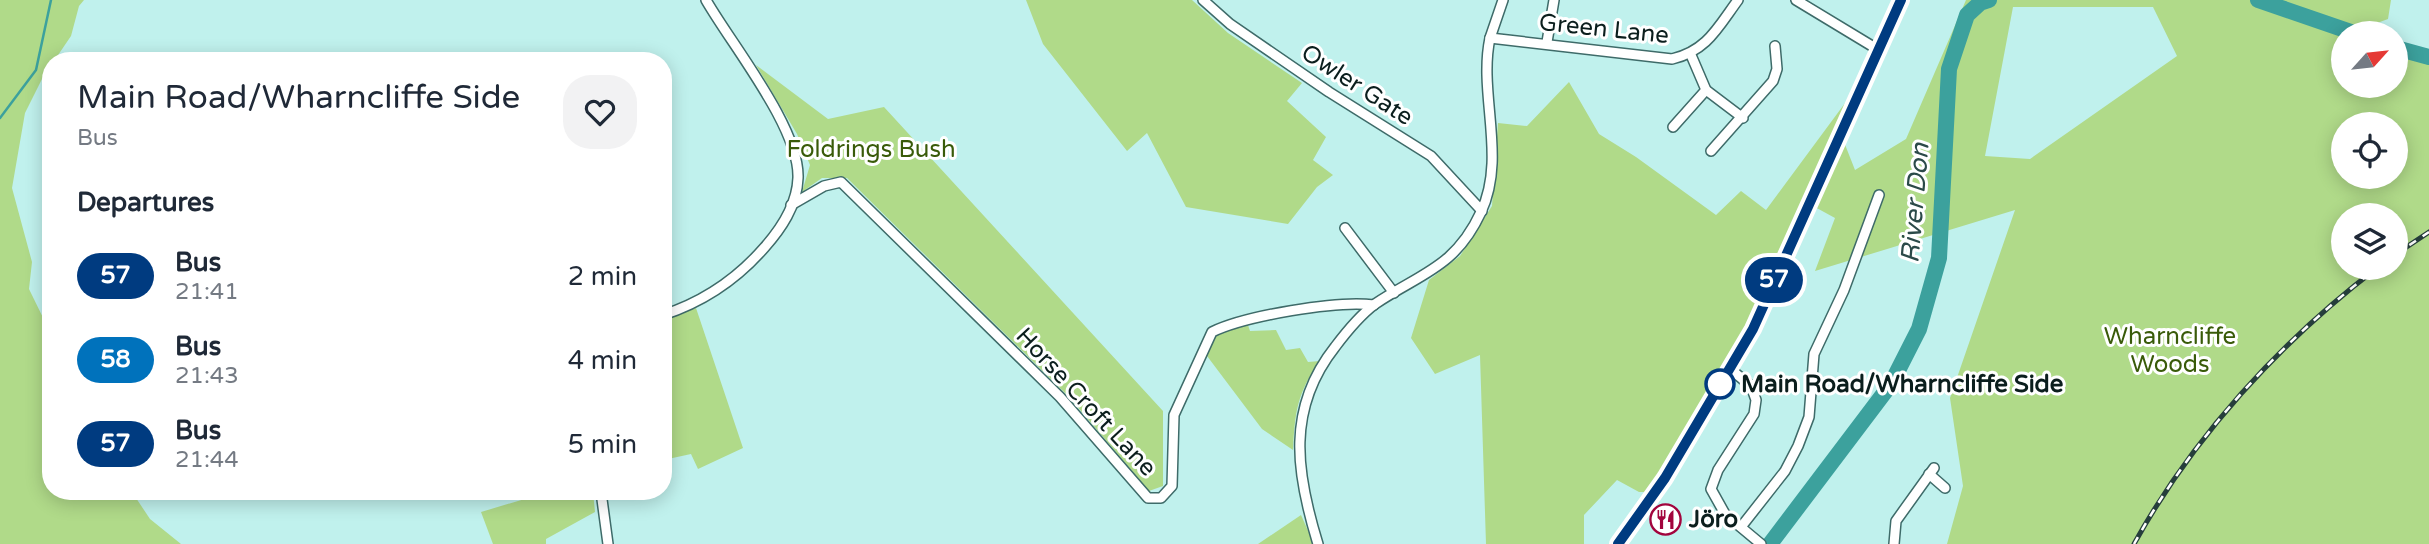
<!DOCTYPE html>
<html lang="en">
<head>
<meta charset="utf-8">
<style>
	body { margin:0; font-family:"Varela Round",sans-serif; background:#f2f2f3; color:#1f2937; height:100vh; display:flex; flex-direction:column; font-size:26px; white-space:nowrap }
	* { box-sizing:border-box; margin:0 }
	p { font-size:23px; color:#747a83 }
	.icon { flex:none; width:38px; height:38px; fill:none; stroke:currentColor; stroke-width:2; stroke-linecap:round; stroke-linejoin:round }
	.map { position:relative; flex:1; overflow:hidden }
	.drawer { position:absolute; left:42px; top:52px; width:630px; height:448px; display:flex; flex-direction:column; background:#fff; border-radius:28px; box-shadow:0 4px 18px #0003 }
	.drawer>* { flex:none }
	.badge { padding:0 14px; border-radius:23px; font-size:24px; line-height:46px }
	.needle { width:46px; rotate:63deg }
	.tools { position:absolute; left:2331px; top:21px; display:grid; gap:14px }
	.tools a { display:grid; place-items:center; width:77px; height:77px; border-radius:50%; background:#fff; box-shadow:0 4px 18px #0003; font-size:35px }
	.map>.badge { position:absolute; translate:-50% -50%; box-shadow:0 0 0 4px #fff }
	h2 { padding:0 35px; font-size:26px; line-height:63px }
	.round { display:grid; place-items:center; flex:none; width:74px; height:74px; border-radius:28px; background:#f2f2f3 }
	.overview { display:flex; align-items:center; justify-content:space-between; height:119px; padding:0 35px }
	h1 { font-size:33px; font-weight:600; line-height:52px }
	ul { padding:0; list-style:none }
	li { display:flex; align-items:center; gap:21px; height:84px; padding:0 35px }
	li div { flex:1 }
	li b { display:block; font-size:26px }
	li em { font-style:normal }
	li .badge { min-width:77px; font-weight:700; text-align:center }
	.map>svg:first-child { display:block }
	.green { fill:#b0da89; fill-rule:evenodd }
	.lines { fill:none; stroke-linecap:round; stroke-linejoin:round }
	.stream { stroke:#3ca19d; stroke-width:2.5 }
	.river { stroke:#3ca19d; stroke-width:16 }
	.street-casing { stroke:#3e6b69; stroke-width:12 }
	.primary-casing { stroke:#fff; stroke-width:18 }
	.street { stroke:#fff; stroke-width:9 }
	.primary { stroke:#e7cef8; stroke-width:14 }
	.rail-casing { stroke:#263e3c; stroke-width:5 }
	.rail { stroke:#fff; stroke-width:2.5; stroke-dasharray:8; stroke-linecap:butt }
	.line-casing { stroke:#fff; stroke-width:16 }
	.line { stroke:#003b80; stroke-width:10 }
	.stop-dot { fill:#fff; stroke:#003b80; stroke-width:3.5 }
	.labels { text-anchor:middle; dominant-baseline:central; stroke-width:6; stroke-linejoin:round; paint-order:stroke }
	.street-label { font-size:24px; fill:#0b1e1d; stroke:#fff }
	.park-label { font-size:24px; fill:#395b09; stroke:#fff }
	.stop-label { font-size:24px; font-weight:bold; fill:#0b1e1d; stroke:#fff; text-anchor:start }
	.poi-label { font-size:24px; font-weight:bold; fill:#0b1e1d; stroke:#fff; text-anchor:start }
	.water-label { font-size:26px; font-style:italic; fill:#2b4a49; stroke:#fff }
</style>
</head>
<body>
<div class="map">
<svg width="2429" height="544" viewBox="0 0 2429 544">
	<rect width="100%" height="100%" fill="#c0f1ed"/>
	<!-- green -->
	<g class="green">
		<path d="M0 0H84L79 6 71 36 54 61H51L25 113 12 188 32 262 29 289 51 334V492H132L150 519 181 544H0Z"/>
		<path d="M1026 0H1192L1228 33 1302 83 1287 101 1326 137 1313 160 1333 175 1317 187 1288 224 1186 207 1147 133 1127 151 1043 44Z"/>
		<path d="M1966 0H2391L2388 19 2361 29 2371 33H2343V86H2396V42L2429 51V544H1947L1963 486 1950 398 2015 210 1815 271 1835 218 1813 206 1844 142 1855 170 1906 139ZM2013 7H2153L2177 56 2030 159 1985 156ZM2343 124H2396V177H2343ZM2343 215H2396V268H2343Z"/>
		<path d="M756 65 828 119 884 107 1163 411V486L1149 491 1069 397 847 178H822L802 192 810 165 797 134Z"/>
		<path d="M1569 82 1599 134 1636 157 1716 215 1741 191 1766 210 1851 95 1746 327 1652 492H1639L1617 480 1584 515V544H1486L1480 355 1435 374 1411 338 1429 280 1460 256 1492 206 1498 123 1527 126Z"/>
		<path d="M696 308 743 448 698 469 691 454 668 459 663 450V320Z"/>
		<path d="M1248 325 1250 331 1276 330 1286 350 1300 348 1308 362 1320 361C1297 393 1295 412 1293 450L1262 429 1204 352 1214 335Z"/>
		<path d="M548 492H593L595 512 546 539V544H493L481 512Z"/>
		<path d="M1301 515 1314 544H1258Z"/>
	</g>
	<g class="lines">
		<!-- stream -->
		<path class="stream" d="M0 118 36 70 51 0"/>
		<!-- river -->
		<g class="river">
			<path d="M2258 0 2354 33"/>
			<path d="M2396 48 2429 57"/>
			<path d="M1770 544 1891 384 1919 329 1939 258 1949 69 1967 15 1980 3 1989 0"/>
		</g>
		<defs>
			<g id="street">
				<path d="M1203 0 1230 24 1329 92 1431 156 1482 211"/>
				<path d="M1796 0 1877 49"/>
				<path d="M1490 38 1503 0"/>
				<path d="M1547 42 1554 0"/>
				<path d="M1691 55 1706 90 1743 118"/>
				<path d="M1673 127 1706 90"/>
				<path d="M1711 151 1773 81 1777 69 1775 46"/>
				<path d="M791 205 824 186 841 182 1060 397 1148 498H1161L1172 486 1174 415 1212 332C1245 316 1337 300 1374 305"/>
				<path d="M1345 228 1394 293"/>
				<path d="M663 315C703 302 736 280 764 248 781 229 797 206 798 178 800 128 731 44 706 0"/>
				<path d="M1729 368 1751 386 1756 400 1754 414 1718 470 1711 489 1725 514 1761 544"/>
				<path d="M1929 474 1945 488"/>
				<path d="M601 492 608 544"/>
				<path d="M1741 527 1785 471 1798 446 1809 417 1814 354 1844 290 1879 195"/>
				<path d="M1318 544C1296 473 1286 409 1335 347 1347 331 1359 316 1375 304 1421 273 1455 268 1481 212 1507 157 1478 94 1490 38L1672 59C1707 51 1718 27 1738 0"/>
				<path d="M1894 544 1896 521 1934 468"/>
			</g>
			<path id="primary" d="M1618 544 1665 478 1753 329 1901 0"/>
		</defs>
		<!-- street casing -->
		<use href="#street" class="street-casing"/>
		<!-- primary casing -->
		<use href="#primary" class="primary-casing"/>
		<!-- street -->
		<use href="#street" class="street"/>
		<!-- primary -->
		<use href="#primary" class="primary"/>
		<defs>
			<g id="rail">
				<path d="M2396 254 2429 232"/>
				<path d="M2134 544C2193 437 2280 342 2377 268"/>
			</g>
		</defs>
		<!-- rail casing -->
		<use href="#rail" class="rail-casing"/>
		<!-- rail -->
		<use href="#rail" class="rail"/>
	</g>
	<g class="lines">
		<defs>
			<path id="line" d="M1618 544 1665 478 1753 329 1901 0"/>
		</defs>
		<!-- line casing -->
		<use href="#line" class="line-casing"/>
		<!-- line -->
		<use href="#line" class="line"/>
	</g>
	<!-- icons -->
	<defs>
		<symbol id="restaurant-ring" viewBox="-11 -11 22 22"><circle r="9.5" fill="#fff" stroke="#a2043d" stroke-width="1.5"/><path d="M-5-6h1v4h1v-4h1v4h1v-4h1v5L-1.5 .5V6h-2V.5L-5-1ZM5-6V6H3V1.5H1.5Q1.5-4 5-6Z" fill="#a2043d"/></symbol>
	</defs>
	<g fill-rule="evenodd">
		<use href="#restaurant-ring" x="1648" y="502" width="35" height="35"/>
	</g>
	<!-- markers -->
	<circle class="stop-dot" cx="1720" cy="384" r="14"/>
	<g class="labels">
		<!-- street labels -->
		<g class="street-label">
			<text transform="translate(1604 29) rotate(6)">Green Lane</text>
			<text transform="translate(1357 85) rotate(33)">Owler Gate</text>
			<text transform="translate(1086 402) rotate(47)">Horse Croft Lane</text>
		</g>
		<!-- park labels -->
		<g class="park-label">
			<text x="871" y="149">Foldrings Bush</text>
			<text x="2170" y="336">Wharncliffe<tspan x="2170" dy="28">Woods</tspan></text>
		</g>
		<!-- stop labels -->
		<g class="stop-label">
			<text x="1741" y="384">Main Road/Wharncliffe Side</text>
		</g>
		<!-- poi labels -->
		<g class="poi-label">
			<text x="1689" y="519">Jöro</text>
		</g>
		<!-- water labels -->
		<g class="water-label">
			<text transform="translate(1915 203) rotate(-85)">River Don</text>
		</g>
	</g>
</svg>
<div class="tools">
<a><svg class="needle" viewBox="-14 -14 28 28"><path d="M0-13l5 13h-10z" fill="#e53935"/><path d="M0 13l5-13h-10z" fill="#747a83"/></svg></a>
<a><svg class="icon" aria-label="locate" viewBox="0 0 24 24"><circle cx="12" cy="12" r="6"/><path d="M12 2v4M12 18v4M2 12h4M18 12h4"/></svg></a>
<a><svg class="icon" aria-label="layers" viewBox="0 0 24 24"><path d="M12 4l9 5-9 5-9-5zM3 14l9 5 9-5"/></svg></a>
</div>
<b class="badge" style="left:1774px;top:280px;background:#003b80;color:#fff">57</b>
<section class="drawer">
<div class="overview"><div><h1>Main Road/Wharncliffe Side</h1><p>Bus</p></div><a class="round"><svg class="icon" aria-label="heart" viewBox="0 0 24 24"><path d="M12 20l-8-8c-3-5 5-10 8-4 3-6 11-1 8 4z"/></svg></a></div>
<h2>Departures</h2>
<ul>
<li><span class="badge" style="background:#003b80;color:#fff">57</span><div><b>Bus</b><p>21:41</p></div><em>2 min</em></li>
<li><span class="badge" style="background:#0072bc;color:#fff">58</span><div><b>Bus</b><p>21:43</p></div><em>4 min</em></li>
<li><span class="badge" style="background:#003b80;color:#fff">57</span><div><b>Bus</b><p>21:44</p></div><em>5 min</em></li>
</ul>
</section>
</div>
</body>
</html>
